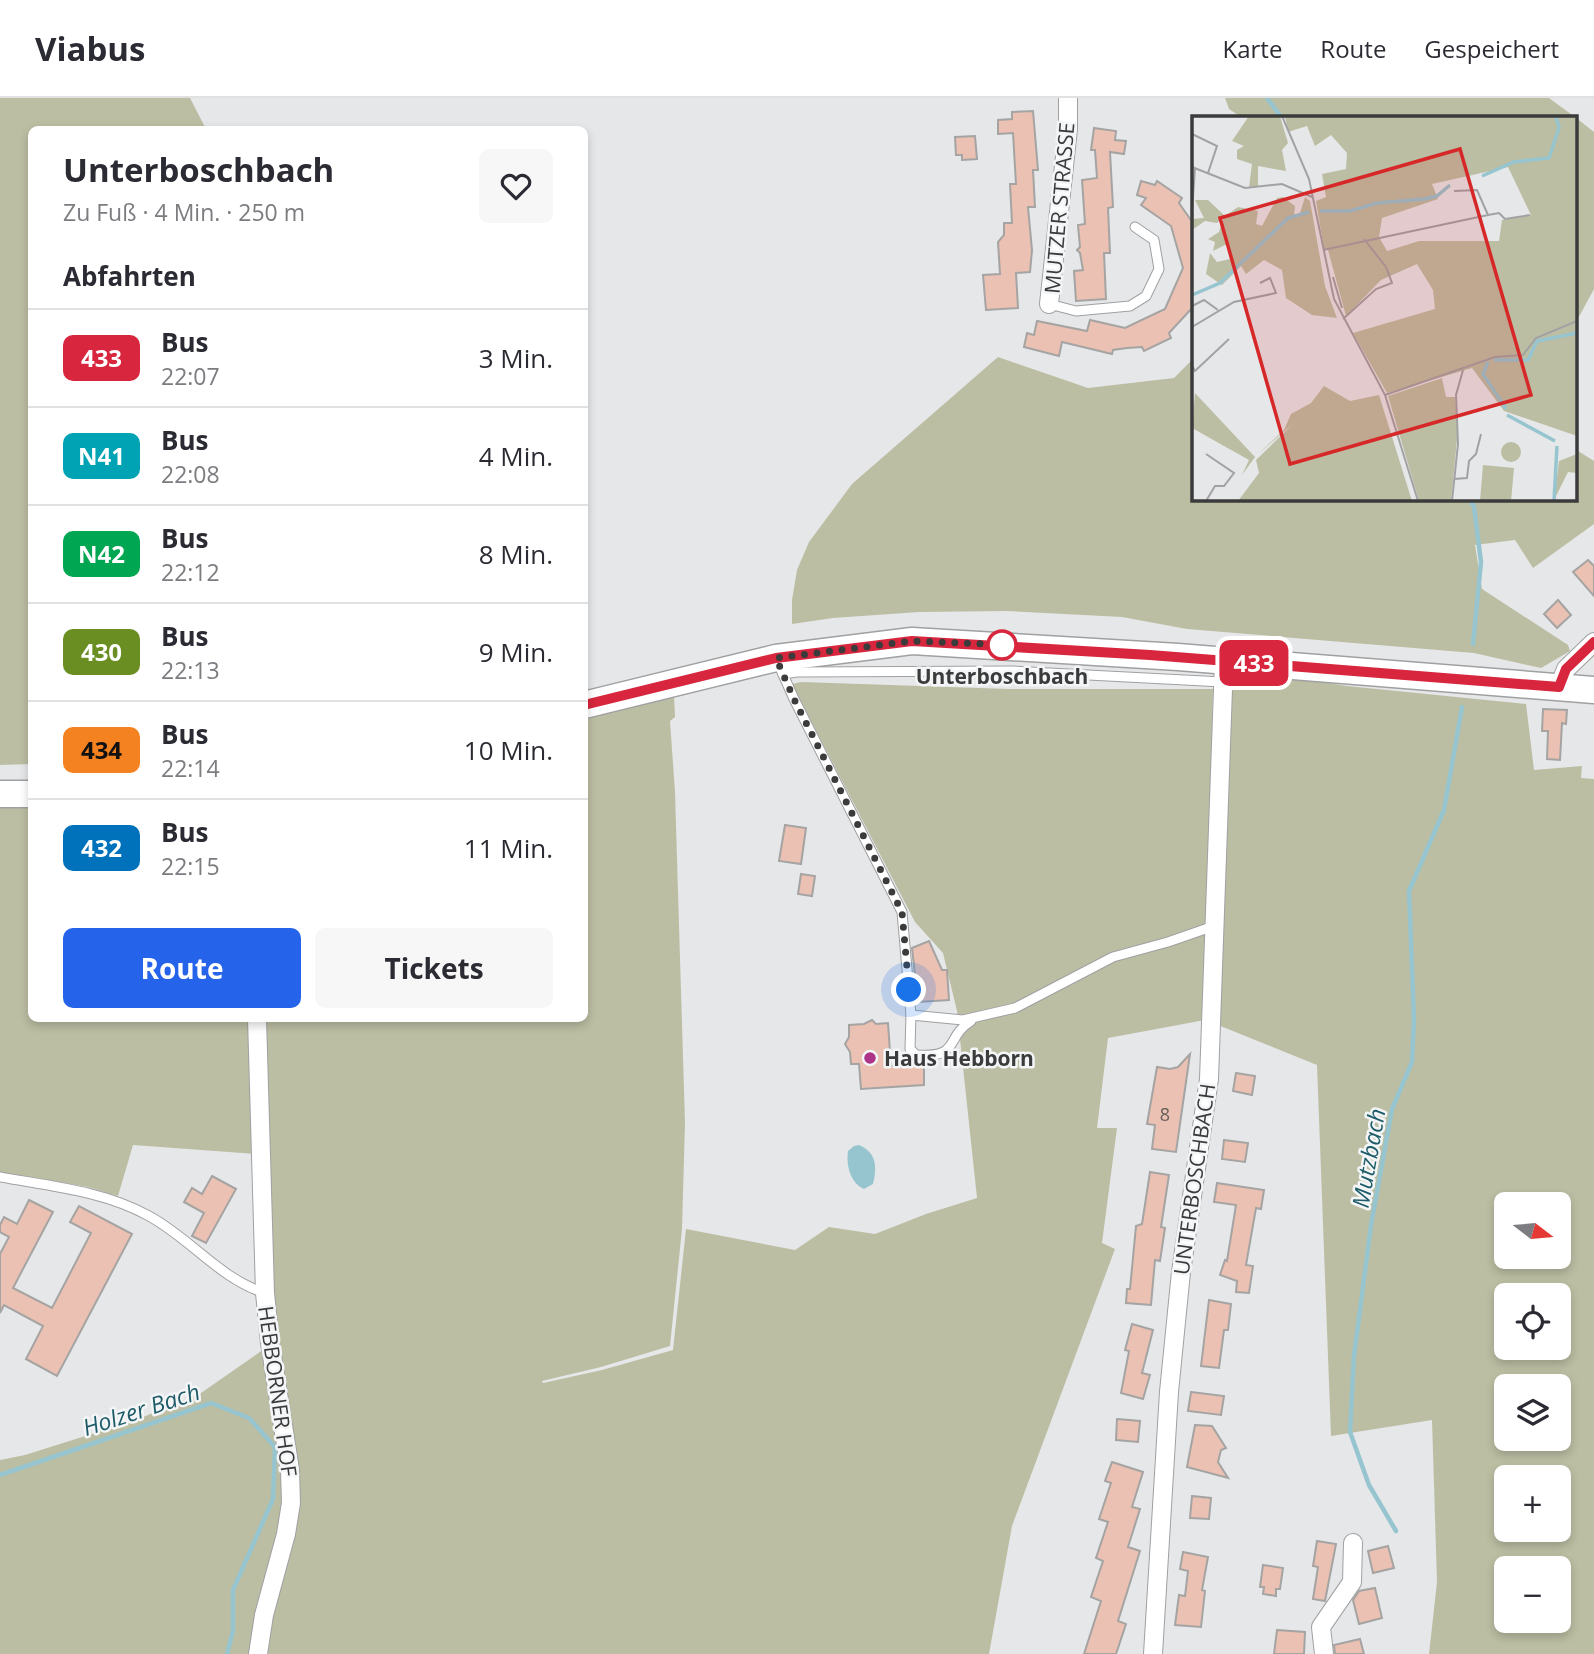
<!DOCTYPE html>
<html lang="de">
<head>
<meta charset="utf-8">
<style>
	body { margin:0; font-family:"Open Sans",sans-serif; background:#f7f7f7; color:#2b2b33; height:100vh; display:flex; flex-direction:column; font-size:26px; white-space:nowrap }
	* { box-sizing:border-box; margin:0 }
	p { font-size:23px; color:#7c7c81 }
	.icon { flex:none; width:38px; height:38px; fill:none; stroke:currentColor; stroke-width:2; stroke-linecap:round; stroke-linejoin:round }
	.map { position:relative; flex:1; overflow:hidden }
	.panel { position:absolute; left:28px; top:28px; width:560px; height:896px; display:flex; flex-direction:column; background:#fff; border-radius:10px; box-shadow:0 4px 10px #0003 }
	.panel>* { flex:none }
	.badge { padding:0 14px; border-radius:10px; font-size:24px; line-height:46px }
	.needle { width:46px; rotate:106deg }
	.buttons { position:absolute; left:1494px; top:1094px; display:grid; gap:14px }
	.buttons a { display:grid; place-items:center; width:77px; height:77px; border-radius:10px; background:#fff; box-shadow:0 4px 10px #0003; font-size:35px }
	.you { position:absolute; width:35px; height:35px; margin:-18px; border:5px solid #fff; border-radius:50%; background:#1a73e8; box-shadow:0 0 0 10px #1a73e833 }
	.map>.badge { position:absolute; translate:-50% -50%; box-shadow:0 0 0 4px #fff }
	h2 { padding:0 35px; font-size:26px; line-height:63px }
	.round { display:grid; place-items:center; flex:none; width:74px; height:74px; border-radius:10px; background:#f7f7f7 }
	.headline { display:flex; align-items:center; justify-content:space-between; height:119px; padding:0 35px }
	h1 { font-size:33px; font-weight:700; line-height:52px }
	.cta { display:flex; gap:14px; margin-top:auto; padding:14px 35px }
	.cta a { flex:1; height:80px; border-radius:10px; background:#2563eb; color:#fff; font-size:28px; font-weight:700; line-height:80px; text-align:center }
	.cta a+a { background:#f7f7f7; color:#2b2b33 }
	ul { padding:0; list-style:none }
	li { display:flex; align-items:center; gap:21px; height:98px; padding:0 35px; border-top:2px solid #e1e1e2 }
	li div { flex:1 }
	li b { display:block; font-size:26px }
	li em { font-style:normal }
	li .badge { min-width:77px; font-weight:700; text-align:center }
	header { display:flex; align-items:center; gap:42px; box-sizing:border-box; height:98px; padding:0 35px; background:#fff; border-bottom:2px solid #e1e1e2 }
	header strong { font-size:33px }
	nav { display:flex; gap:38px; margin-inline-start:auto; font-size:24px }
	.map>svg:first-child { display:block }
	.green { fill:#bcbea3; fill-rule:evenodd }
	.water { fill:#96c5cf }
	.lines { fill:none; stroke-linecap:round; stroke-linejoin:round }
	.stream { stroke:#96c5cf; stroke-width:4.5 }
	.building { fill:#eac1b2; stroke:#a5a4a3; stroke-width:2 }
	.lane-casing { stroke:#9fa0a2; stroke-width:11 }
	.street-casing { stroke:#9fa0a2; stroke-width:20 }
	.secondary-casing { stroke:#9fa0a2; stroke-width:29 }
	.lane { stroke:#fff; stroke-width:9 }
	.street { stroke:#fff; stroke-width:18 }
	.secondary { stroke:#fff; stroke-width:26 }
	.line-casing { stroke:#fff; stroke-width:16 }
	.line { stroke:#d7263d; stroke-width:10 }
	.walk { stroke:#3b3b3c; stroke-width:7; stroke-dasharray:0 12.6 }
	.stop-dot { fill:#fff; stroke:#d7263d; stroke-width:3.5 }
	.poi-dot { fill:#ad3489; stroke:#f3f5f6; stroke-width:2.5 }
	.labels { text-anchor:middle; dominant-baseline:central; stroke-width:5; stroke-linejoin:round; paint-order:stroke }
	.number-label { font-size:18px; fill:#675c5a }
	.street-label { font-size:21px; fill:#3b3b3c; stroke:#f3f5f6 }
	.stop-label { font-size:21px; font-weight:bold; fill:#3b3b3c; stroke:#f3f5f6 }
	.poi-label { font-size:21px; font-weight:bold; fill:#3b3b3c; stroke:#f3f5f6; text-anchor:start }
	.water-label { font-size:23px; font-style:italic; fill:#1c5b67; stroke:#f3f5f6 }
	.inset-river { fill:none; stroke:#96c5cf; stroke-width:3.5 }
	.inset-road { fill:none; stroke:#a2a2a4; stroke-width:2 }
	.view { fill:#d62828; fill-opacity:0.15; stroke:#d62828; stroke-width:3.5 }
	.inset-edge { fill:none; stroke:#3b3b3c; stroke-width:3.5 }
</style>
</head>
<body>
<header>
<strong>Viabus</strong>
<nav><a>Karte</a><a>Route</a><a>Gespeichert</a></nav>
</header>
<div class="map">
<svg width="1594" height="1556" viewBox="0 0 1594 1556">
	<rect width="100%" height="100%" fill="#e6e7e9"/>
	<!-- green -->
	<g class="green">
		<path d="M0 0H190L206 31 32 32 31 666 0 667Z"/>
		<path d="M1225 0H1549L1575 19H1241L1229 11Z"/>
		<path d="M1575 19 1594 34V191L1575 226Z"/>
		<path d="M998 259 1088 290 1174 280 1193 261V401H1575V351L1594 363V426L1533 470 1515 442 1475 447 1482 491 1568 547 1570 553 1541 570 1474 555 1187 531 1122 519 1006 513 919 514 833 520 792 526V502L797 472 809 444 852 386Z"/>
		<path d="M1227 568 1347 588 1526 606 1534 672 1582 668 1581 680 1594 681V1556H1429L1437 1484 1432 1322 1331 1338 1317 967 1208 923ZM1507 1106H1559V1158H1507ZM1507 1197H1559V1250H1507ZM1507 1288H1559V1340H1507ZM1507 1379H1559V1432H1507ZM1507 1470H1559V1522H1507Z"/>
		<path d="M801 584 1009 591H1213L1205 922 1108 940 1097 1030H1117L1102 1145 1115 1151 1012 1428 989 1556H263L289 1436 271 1223 263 921 584 920 585 621 674 597 675 619 670 623 675 694 685 1025 682 1131 670 1248 601 1269 542 1283 543 1285 602 1272 673 1252 686 1131 795 1152 829 1129 875 1136 926 1116 977 1100 957 913 943 855 915 824 792 586Z"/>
		<path d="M31 701 32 920 251 921 256 1056 133 1047 118 1098 88 1089 0 1074V702Z"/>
		<path d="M267 1249 278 1327 285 1436 257 1556H0V1362L25 1357 136 1322 201 1295Z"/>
	</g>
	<!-- water -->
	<path class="water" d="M859 1047C877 1055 877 1069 873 1086L864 1091C850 1085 846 1067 848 1053L854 1048Z"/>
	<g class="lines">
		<!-- stream -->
		<g class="stream">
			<path d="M1267 0 1281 19"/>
			<path d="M1470 401 1474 409 1481 464 1473 546"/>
			<path d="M0 1377 211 1305 249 1320 275 1349 273 1401 233 1492V1533L227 1556"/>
			<path d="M1396 1433 1369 1387 1350 1334 1354 1258 1371 1127 1392 1011 1412 964 1414 921 1409 793 1444 712 1462 609"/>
		</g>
	</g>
	<!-- building -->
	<g class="building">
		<path d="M1033 13 1038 72H1033L1035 109H1028L1032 152 1030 174 1016 175 1018 210 986 212 983 177 1000 176 998 144 1004 137V125H1012L1010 86H1016L1013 35 998 36V22L1012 21V14Z"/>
		<path d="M1094 30 1116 33 1115 42 1126 43 1124 56 1110 54 1113 109 1108 110 1110 155H1104L1106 201 1076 203 1074 173 1083 172 1080 155 1077 152 1080 149 1078 127 1085 126 1082 82 1097 80 1095 52H1091Z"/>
		<path d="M975 38 977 61 962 62V57H956L955 39Z"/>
		<path d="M1141 83 1155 87 1157 83 1182 100 1179 105 1193 125V209L1169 235 1171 240 1144 253 1142 249 1127 250 1113 252 1112 256 1062 244 1059 258 1024 249 1027 235 1034 237 1037 223 1087 233 1090 222 1125 230 1165 211 1183 170 1171 128 1141 107 1146 100 1137 97Z"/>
		<path d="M1588 462 1594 468V498L1573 474Z"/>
		<path d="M1558 502 1571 517 1557 530 1544 516Z"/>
		<path d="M1543 611 1567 612 1566 626 1562 625 1560 662 1547 661 1548 633H1542Z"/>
		<path d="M785 727 806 730 801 766 779 763Z"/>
		<path d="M801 776 815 778 812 798 798 796Z"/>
		<path d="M929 843 942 872H947L949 902 918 904 912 850Z"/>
		<path d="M872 922 876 926 888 925 891 968 924 966V987L861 991 859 966H851L850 954 845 946 849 939V927L864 926Z"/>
		<path d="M1190 956 1176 1054 1152 1051 1155 1027 1147 1026 1157 969 1170 971 1178 969Z"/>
		<path d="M1236 975 1255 978 1252 997 1233 993Z"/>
		<path d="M1224 1042 1248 1045 1245 1064 1222 1061Z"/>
		<path d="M1150 1074 1169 1077 1161 1129 1165 1130 1160 1163 1155 1162 1151 1207 1126 1205 1127 1191H1130L1136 1128 1142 1126Z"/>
		<path d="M212 1078 236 1091 206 1145 192 1138 204 1115 184 1104 192 1090 202 1096Z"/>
		<path d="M1217 1085 1264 1092 1261 1111 1256 1110 1246 1167 1253 1168 1249 1195 1236 1194 1237 1183 1220 1177 1225 1162 1227 1163 1236 1107 1214 1104Z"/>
		<path d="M29 1102 53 1114 13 1190 52 1210 91 1135 70 1124 79 1108 132 1136 57 1278 26 1261 43 1228 4 1207 0 1215V1156L9 1139 0 1134V1127L4 1119 17 1126Z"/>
		<path d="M1209 1202 1231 1206 1228 1232H1224L1219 1270 1201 1268Z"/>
		<path d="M1132 1226 1153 1232 1142 1275 1150 1277 1143 1301 1121 1295 1129 1253 1125 1252Z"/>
		<path d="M1191 1294 1224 1298 1221 1317 1188 1313Z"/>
		<path d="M1117 1321 1140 1323 1138 1344 1116 1342Z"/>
		<path d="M1195 1327 1212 1328 1226 1350 1221 1352 1218 1364 1228 1380 1187 1369Z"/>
		<path d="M1112 1364 1143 1374 1132 1409 1140 1411 1128 1449 1140 1453 1118 1523 1126 1526 1116 1556H1084L1101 1503 1091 1499 1103 1463 1096 1460 1108 1424 1099 1421 1111 1385 1105 1383Z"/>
		<path d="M1192 1398 1211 1400 1209 1421 1190 1420Z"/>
		<path d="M1317 1443 1336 1446 1325 1503 1313 1501 1318 1469 1313 1468Z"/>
		<path d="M1388 1448 1394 1470 1373 1475 1368 1453Z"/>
		<path d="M1183 1454 1208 1459 1202 1492 1205 1493 1201 1529 1175 1527 1179 1497 1185 1498 1188 1473 1180 1471Z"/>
		<path d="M1263 1467 1283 1470 1280 1491H1276V1498L1263 1496 1264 1489H1260Z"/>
		<path d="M1375 1490 1382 1520 1359 1526 1353 1502 1359 1493Z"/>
		<path d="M1277 1532 1305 1534 1304 1556H1274Z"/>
		<path d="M1360 1541 1364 1556H1335L1334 1547Z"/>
	</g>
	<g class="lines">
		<defs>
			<g id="lane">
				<path d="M1049 206 1076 213 1130 208 1146 198 1159 171 1154 142 1135 129"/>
				<path d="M777 563 794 601 902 814 911 917 963 922 1015 910 1113 859 1168 844 1214 828"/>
				<path d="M783 576 797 574 1012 573 1223 584"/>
				<path d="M911 917 910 951 916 957C962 960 944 940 971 923"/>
				<path d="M0 1079C50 1088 104 1093 149 1118 190 1140 220 1181 265 1195"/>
			</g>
			<g id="street">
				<path d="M1049 206 1068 31V0"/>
				<path d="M1559 589 1566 571 1594 544"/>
				<path d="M257 920 265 1195 270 1245 290 1372 291 1405 286 1436 264 1517 258 1556"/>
				<path d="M1153 1556 1169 1294 1181 1174 1209 981 1224 563"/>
				<path d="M1324 1556 1321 1529 1352 1484 1353 1445"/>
			</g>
			<g id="secondary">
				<path d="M584 607 776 560 912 543 1178 559 1594 592"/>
				<path d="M0 696H32"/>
			</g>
		</defs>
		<!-- lane casing -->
		<use href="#lane" class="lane-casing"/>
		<!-- street casing -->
		<use href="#street" class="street-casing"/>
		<!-- secondary casing -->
		<use href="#secondary" class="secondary-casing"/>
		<!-- lane -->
		<use href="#lane" class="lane"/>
		<!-- street -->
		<use href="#street" class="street"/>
		<!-- secondary -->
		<use href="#secondary" class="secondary"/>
	</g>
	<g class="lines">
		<defs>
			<path id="line" d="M584 607 776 560 912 543 1150 557 1559 589 1566 571 1594 544"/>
		</defs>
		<!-- line casing -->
		<use href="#line" class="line-casing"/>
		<!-- line -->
		<use href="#line" class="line"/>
		<!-- walk -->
		<path class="walk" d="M909 892 902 814 794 601 776 560 912 543 1011 547H1002"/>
	</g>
	<!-- markers -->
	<circle class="stop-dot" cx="1002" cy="547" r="14"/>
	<circle class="poi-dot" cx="870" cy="960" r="7"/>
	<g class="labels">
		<!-- number labels -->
		<g class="number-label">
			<text x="1165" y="1016">8</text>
		</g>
		<!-- street labels -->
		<g class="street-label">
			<text transform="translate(1059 110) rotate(-85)">MUTZER STRASSE</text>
			<text transform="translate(1194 1081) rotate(-82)">UNTERBOSCHBACH</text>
			<text transform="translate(278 1293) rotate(82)">HEBBORNER HOF</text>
		</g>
		<!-- stop labels -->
		<g class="stop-label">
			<text x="1002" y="578">Unterboschbach</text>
		</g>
		<!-- poi labels -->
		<g class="poi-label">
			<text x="884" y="960">Haus Hebborn</text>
		</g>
		<!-- water labels -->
		<g class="water-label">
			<text transform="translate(1368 1060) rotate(-80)">Mutzbach</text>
			<text transform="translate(141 1311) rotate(-18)">Holzer Bach</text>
		</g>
	</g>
	<!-- overview -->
	<g transform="translate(1192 18)">
		<rect width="385" height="385" fill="#e6e7e9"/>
		<path d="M57 0H88L96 27 90 34 94 55 66 50V70L57 71 60 48 45 43V34L52 30 40 25ZM93 0H385V320L312 295 280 252 195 277 161 217 243 193 241 174 225 148 189 164 154 200 136 134 132 133 124 85 134 81 130 58 154 53 155 37 139 19 123 30 115 10 96 16ZM316 51 339 99 310 104 307 125H227L195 135 187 121 190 102 246 83 240 68ZM91 81 103 90 102 100 108 97 113 81 118 85 133 170 145 202 120 199 94 182 90 154 72 144 54 158 49 150 30 169 14 158 18 137 25 146 38 143 35 128 21 135 23 126 16 123 27 116 32 101 25 107 13 105 0 114V103L12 102 3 84H16L33 100 46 91 66 95 64 108 70 110 85 82ZM250 262 254 281H263L266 313 259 385H227L196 280ZM132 270 158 285 187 279 220 385H46L67 357 64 344 102 307 66 338 92 314 99 298 119 287ZM3 277 63 341 50 359 57 344 0 312ZM309 336a10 10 0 1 1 20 0a10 10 0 1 1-20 0ZM385 338V357L376 356 362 384 367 345ZM291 349 322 352 319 385H288Z" fill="#bcbea3" fill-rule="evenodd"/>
		<path class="inset-river" d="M290 60 322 46 357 42 367 12 364 0M128 95H158L185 87 233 83 245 80 258 69M0 179 28 167 96 102 117 96M302 244H336L345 225 385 217M296 246 291 258 314 293M315 299 363 325M362 385 365 330"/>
		<path class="inset-road" d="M90 0 117 63 142 183 193 279 226 385M0 18 25 30 16 57M0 51 53 72 90 68 120 81M262 75 285 74 296 99M0 96 3 52M0 128V155M131 134 296 99 307 97 313 103 338 99M141 161 150 192M0 190 12 184 26 194M151 203 184 173 200 167 194 151 172 123M0 211 42 186 84 177 78 162 68 167M0 250 3 255 37 223M193 279 303 241 331 239 344 222 385 205M262 363 275 362 277 345 284 338 289 318M14 385 23 370H32L42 357 14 338M260 385 266 328 264 279 271 254"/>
		<path class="view" d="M268 33 339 279 98 348 28 102Z"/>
		<rect width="385" height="385" class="inset-edge"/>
	</g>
</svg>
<div class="buttons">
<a><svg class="needle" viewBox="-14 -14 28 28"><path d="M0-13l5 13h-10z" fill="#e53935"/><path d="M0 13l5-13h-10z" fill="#7c7c81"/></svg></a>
<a><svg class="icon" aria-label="locate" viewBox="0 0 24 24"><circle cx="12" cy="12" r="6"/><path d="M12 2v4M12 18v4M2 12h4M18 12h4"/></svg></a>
<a><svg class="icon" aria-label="layers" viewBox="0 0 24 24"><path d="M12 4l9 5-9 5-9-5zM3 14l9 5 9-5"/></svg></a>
<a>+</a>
<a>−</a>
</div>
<div class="you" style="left:909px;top:892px"></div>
<b class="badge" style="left:1254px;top:565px;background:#d7263d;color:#fff">433</b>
<section class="panel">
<div class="headline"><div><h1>Unterboschbach</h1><p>Zu Fuß · 4 Min. · 250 m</p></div><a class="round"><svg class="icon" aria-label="heart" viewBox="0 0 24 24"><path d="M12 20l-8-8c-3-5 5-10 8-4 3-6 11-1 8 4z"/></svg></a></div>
<h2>Abfahrten</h2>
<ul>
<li><span class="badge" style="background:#d7263d;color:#fff">433</span><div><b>Bus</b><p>22:07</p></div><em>3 Min.</em></li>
<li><span class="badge" style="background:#00a3b4;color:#fff">N41</span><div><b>Bus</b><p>22:08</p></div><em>4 Min.</em></li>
<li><span class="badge" style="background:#00a651;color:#fff">N42</span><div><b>Bus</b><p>22:12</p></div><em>8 Min.</em></li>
<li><span class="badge" style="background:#6b8e23;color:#fff">430</span><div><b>Bus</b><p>22:13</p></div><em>9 Min.</em></li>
<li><span class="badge" style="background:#f58220;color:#111">434</span><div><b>Bus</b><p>22:14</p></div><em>10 Min.</em></li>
<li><span class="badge" style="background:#0072bc;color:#fff">432</span><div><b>Bus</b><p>22:15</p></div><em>11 Min.</em></li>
</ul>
<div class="cta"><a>Route</a><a>Tickets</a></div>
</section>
</div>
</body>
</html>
